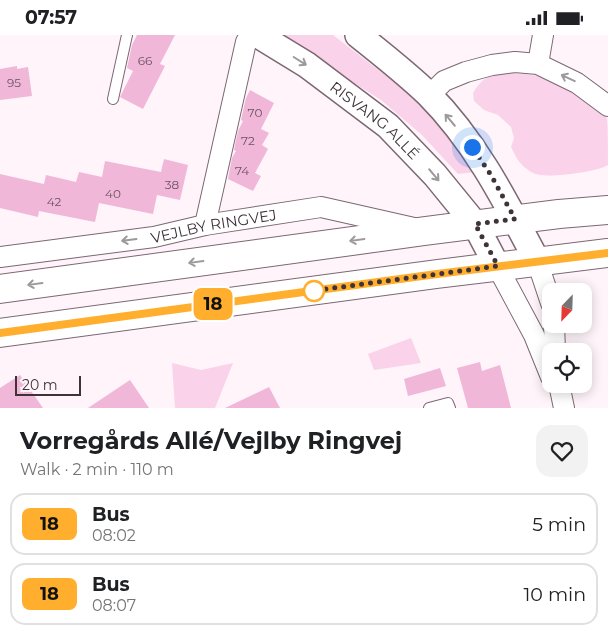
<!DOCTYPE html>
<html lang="en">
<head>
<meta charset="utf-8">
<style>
	body { margin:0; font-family:Montserrat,sans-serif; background:#f2f2f2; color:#202124; height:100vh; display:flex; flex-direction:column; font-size:19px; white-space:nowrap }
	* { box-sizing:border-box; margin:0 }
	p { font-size:16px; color:#757577 }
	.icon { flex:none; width:28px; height:28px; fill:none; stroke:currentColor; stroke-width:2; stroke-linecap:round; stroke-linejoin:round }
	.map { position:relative; height:373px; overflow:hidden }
	.side { display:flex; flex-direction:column; background:#fff; flex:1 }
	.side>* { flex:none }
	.badge { padding:0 10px; border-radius:8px; font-size:18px; line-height:32px }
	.needle { width:32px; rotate:203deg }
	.controls { position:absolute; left:542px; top:248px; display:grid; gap:10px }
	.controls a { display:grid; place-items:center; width:50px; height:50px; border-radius:10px; background:#fff; box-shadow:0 2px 12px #0003; font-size:25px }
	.scale { position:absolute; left:15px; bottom:12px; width:66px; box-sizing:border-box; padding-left:5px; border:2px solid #3d3339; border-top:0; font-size:14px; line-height:18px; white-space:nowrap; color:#3d3339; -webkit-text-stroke:4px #fef4f9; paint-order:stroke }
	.you { position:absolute; width:25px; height:25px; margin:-12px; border:4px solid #fff; border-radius:50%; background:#1a73e8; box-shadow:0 0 0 8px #1a73e833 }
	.map>.badge { position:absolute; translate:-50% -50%; box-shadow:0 0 0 2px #fff }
	.round { display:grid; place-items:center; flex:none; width:52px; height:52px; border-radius:15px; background:#f2f2f2 }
	.summary { display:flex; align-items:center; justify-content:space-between; height:85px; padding:0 20px }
	h1 { font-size:24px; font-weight:700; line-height:38px }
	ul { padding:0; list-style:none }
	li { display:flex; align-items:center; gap:15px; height:62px; margin:0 10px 8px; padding:0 10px; border:2px solid #e0e0e0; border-radius:15px }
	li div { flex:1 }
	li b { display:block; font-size:19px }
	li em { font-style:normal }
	li .badge { min-width:55px; font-weight:700; text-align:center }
	.status { display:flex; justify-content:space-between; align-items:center; height:35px; padding:0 25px; background:#fff; direction:ltr }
	.status svg { height:14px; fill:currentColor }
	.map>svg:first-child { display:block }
	.green { fill:#fad2e9 }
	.building { fill:#f1b7d9 }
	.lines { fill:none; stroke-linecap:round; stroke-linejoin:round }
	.service-casing { stroke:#7c6773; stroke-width:12 }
	.minor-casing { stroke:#7c6773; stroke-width:22 }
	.tertiary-casing { stroke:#7c6773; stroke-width:28 }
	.secondary-casing { stroke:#7c6773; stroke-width:30 }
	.service { stroke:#fff; stroke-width:10 }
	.minor { stroke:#fff; stroke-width:20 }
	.tertiary { stroke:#fff; stroke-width:25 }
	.secondary { stroke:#fff; stroke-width:28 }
	.oneway { stroke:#9e999c }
	.line-casing { stroke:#fff; stroke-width:11 }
	.line { stroke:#ffae2d; stroke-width:8 }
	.walk { stroke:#3d3339; stroke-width:5; stroke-dasharray:0 9 }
	.stop-dot { fill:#fff; stroke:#ffae2d; stroke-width:2.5 }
	.labels { text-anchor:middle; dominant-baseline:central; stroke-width:5; stroke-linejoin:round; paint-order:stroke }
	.number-label { font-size:12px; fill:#6a5461 }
	.street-label { font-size:15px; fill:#3d3339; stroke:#fef4f9 }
</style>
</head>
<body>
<div class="status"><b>07:57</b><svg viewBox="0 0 49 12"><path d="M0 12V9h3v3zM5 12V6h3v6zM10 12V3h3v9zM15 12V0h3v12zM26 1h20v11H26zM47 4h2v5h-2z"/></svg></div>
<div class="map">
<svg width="608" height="373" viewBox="0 0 608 373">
	<rect width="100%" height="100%" fill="#fef4f9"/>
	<!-- green -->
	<g class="green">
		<path d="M279 0H333L403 54 431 82 476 137 458 139 422 100 381 65Z"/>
		<path d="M512 38C546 40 563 47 591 68 596 72 605 76 607 84 608 91 608 120 608 130 596 137 555 142 541 140 537 140 530 137 527 134 519 129 515 120 511 112L514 103 511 92 498 80 484 75 474 66 473 58C485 39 490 41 512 38Z"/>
		<path d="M411 303 421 328 374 335 368 319Z"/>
		<path d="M172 328 201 335 233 328 215 373H175Z"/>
	</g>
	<!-- building -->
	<g class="building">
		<path d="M137 0H175L160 29 165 31 143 74 120 62 133 36 127 33 132 10Z"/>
		<path d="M17 31V34L28 32 32 61 0 65V34Z"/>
		<path d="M250 55 274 68 261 94 269 98 262 110 268 114 255 138 261 141 253 156 228 144 232 123 236 116 234 115 238 96 243 86 241 85 246 63Z"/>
		<path d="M164 124 188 130 180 165 157 160 153 179 99 168 95 187 39 176 38 182 0 173V139L44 149 46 140 76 147 79 137 102 142 105 126 161 137Z"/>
		<path d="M480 327 482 336 500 330 511 373H468L457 333Z"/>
		<path d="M440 333 446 351 408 361 404 344Z"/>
		<path d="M20 340 43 373H0V353Z"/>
		<path d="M130 345 149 373H88Z"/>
		<path d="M269 352 280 373H225Z"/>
	</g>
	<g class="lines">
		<defs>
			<g id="service">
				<path d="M113 64 127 0"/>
				<path d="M429 373 448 368 450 373"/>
			</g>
			<g id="minor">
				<path d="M538 29 543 0"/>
				<path d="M429 61 444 46 466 37 492 30 515 27 538 29 577 48 608 71"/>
				<path d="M205 190 246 7 250 0"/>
				<path id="s1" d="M0 222 154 202 205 190 321 172 414 193"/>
				<path d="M537 226 551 268"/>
				<path d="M497 231 534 300 551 342"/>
				<path d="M554 289 555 316"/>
				<path d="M559 349 564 373"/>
			</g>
			<g id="tertiary">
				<path id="s2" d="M258 0 307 30 388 91 435 140 475 189 497 231"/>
				<path d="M358 0C382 19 406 38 428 59 476 107 506 167 537 226"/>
			</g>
			<g id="secondary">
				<path d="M0 254 425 196 559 179 608 175"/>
				<path d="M0 298 437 239 608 218"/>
			</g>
		</defs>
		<!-- service casing -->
		<use href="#service" class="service-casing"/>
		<!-- minor casing -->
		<use href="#minor" class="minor-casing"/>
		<!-- tertiary casing -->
		<use href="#tertiary" class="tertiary-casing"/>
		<!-- secondary casing -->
		<use href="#secondary" class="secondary-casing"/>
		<!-- service -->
		<use href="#service" class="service"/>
		<!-- minor -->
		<use href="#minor" class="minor"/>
		<!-- tertiary -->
		<use href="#tertiary" class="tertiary"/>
		<!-- secondary -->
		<use href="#secondary" class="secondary"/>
	</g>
	<!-- one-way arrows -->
	<defs><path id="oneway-shaft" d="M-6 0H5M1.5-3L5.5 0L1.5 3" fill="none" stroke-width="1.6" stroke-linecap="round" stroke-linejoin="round" transform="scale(1.25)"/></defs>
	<g class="oneway">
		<use href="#oneway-shaft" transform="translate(300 26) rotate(32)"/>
		<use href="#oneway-shaft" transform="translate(568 43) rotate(-155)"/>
		<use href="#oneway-shaft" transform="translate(450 85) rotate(-130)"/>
		<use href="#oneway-shaft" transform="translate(434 140) rotate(50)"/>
		<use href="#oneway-shaft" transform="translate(129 205) rotate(173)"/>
		<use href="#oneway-shaft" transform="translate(357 205) rotate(172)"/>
		<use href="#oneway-shaft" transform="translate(196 227) rotate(172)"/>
		<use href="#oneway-shaft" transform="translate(35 249) rotate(172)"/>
	</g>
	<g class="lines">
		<defs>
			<path id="line" d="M0 298 437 239 608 218"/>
		</defs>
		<!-- line casing -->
		<use href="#line" class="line-casing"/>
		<!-- line -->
		<use href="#line" class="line"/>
		<!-- walk -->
		<path class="walk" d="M314 256H311L498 231 475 189 515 184 491 140 472 112"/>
	</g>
	<!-- markers -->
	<circle class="stop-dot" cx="314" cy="256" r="10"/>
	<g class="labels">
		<!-- number labels -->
		<g class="number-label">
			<text x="145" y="25">66</text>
			<text x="14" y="47">95</text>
			<text x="255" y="77">70</text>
			<text x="248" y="105">72</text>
			<text x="242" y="135">74</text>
			<text x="172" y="149">38</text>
			<text x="113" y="158">40</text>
			<text x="54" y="166">42</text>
		</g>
		<!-- street labels -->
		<g class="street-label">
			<text stroke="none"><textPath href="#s2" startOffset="145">RISVANG ALLÉ</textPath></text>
			<text stroke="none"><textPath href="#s1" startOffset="216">VEJLBY RINGVEJ</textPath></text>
		</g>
	</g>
</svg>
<div class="controls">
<a><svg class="needle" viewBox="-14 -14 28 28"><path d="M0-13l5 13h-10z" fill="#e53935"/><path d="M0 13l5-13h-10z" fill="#757577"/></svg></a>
<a><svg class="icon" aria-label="locate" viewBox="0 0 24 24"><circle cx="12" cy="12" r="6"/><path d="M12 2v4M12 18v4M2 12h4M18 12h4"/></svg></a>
</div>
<div class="scale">20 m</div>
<div class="you" style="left:472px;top:112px"></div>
<b class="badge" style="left:213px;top:269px;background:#ffae2d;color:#111">18</b>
</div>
<section class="side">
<div class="summary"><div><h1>Vorregårds Allé/Vejlby Ringvej</h1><p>Walk · 2 min · 110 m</p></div><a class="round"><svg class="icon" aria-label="heart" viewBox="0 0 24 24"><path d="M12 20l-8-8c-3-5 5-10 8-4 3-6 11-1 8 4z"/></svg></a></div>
<ul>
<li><span class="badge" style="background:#ffae2d;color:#111">18</span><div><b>Bus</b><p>08:02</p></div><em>5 min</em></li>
<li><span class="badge" style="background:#ffae2d;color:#111">18</span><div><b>Bus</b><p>08:07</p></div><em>10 min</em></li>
</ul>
</section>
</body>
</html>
